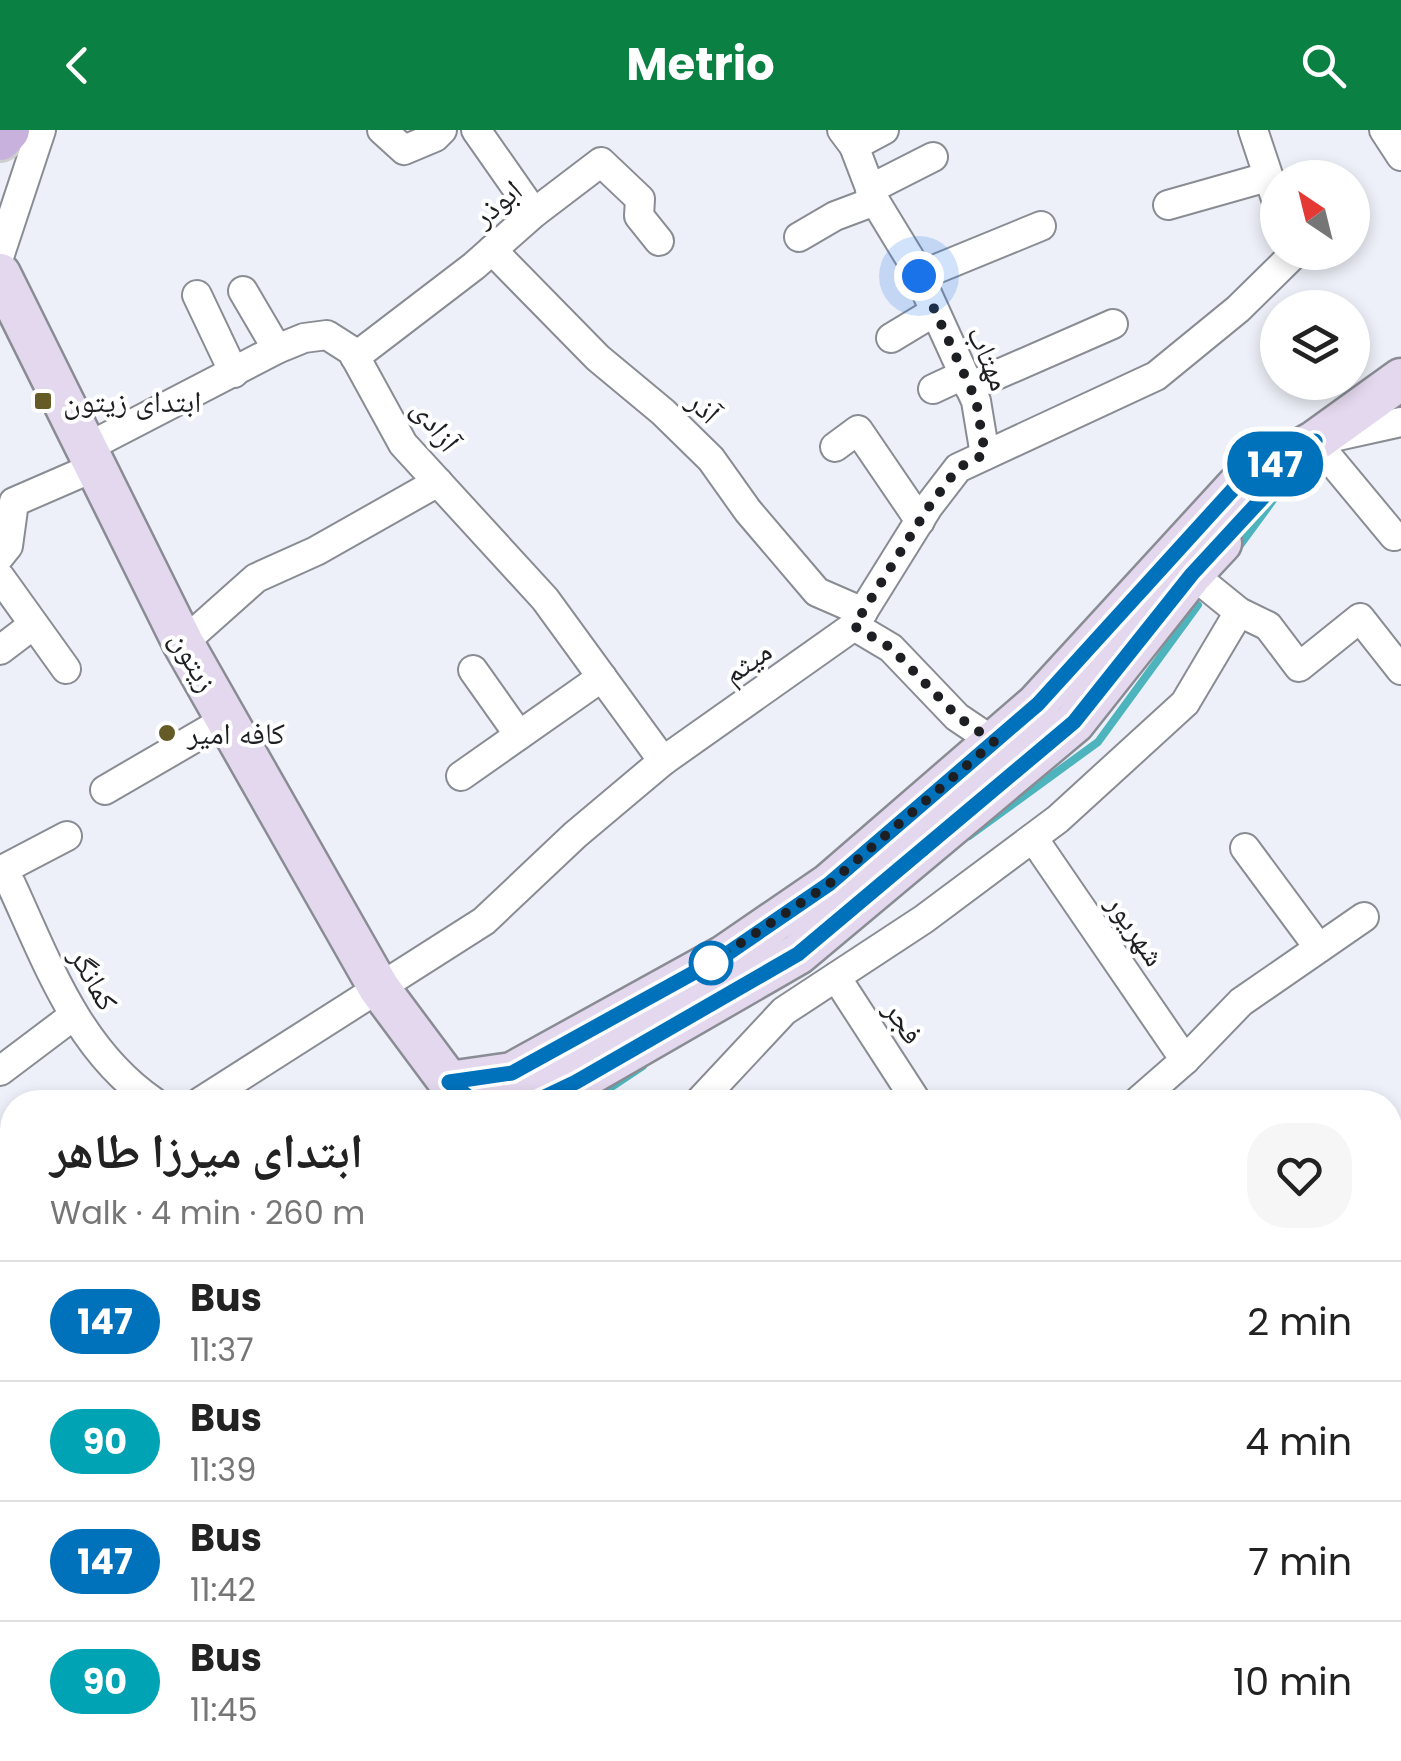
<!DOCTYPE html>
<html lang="en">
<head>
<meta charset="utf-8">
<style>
	body { margin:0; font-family:Poppins,"Noto Naskh Arabic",sans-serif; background:#f6f6f6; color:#222; height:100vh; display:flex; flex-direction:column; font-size:38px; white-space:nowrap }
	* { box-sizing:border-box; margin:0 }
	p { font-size:32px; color:#767676 }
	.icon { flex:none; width:55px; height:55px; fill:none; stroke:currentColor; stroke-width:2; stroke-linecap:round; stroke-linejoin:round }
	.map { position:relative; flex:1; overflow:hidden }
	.panel { position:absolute; left:0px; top:960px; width:1402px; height:672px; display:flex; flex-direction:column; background:#fff; border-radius:40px 40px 0 0; box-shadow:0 5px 15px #0003 }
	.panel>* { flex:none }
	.badge { padding:0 20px; border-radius:32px; font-size:35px; line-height:65px }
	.needle { width:65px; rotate:325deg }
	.controls { position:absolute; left:1260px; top:30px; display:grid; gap:20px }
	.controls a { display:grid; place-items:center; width:110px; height:110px; border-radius:50%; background:#fff; box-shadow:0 5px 15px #0003; font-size:50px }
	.you { position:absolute; width:50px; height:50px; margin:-25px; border:8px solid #fff; border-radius:50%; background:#1a73e8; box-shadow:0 0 0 15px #1a73e833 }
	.map>.badge { position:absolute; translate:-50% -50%; box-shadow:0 0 0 5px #fff }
	.round { display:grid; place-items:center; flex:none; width:105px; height:105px; border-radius:40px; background:#f6f6f6 }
	.headline { display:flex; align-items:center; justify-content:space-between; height:170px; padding:0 50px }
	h1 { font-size:48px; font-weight:700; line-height:75px }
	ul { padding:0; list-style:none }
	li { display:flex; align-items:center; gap:30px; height:120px; padding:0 50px; border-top:2px solid #e0e0e0 }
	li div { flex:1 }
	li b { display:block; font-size:38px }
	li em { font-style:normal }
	li .badge { min-width:110px; font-weight:700; text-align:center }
	header { display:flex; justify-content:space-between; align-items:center; height:130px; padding:0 50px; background:#0b8043; color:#fff; font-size:45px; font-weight:700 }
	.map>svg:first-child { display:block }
	.green { fill:#f8d5e9 }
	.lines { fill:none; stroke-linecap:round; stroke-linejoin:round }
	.stream { stroke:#4db4bd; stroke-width:8 }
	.minor-casing { stroke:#898c93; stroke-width:32 }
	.secondary-casing { stroke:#898c93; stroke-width:45 }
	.primary-casing { stroke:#cecece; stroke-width:48 }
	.minor { stroke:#fff; stroke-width:28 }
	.secondary { stroke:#e4d8ee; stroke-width:40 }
	.primary { stroke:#c8b2dd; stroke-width:42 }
	.line-casing { stroke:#fff; stroke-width:22 }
	.line { stroke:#0072bc; stroke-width:15 }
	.walk { stroke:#1e1f22; stroke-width:10; stroke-dasharray:0 18 }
	.poi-dot { fill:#655b27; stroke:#fff; stroke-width:4 }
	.stop-dot { fill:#fff; stroke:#0072bc; stroke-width:5 }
	.labels { text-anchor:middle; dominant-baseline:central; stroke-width:8; stroke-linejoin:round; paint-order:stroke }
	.street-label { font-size:30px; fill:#1e1f22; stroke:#fff }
	.poi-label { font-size:30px; fill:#1e1f22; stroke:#fff; text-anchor:start }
</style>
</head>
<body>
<header><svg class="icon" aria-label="back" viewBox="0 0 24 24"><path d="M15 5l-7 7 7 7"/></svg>Metrio<svg class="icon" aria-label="search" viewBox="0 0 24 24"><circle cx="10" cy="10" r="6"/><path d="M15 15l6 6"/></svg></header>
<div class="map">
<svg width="1401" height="1631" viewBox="0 0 1401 1631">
	<rect width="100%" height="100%" fill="#eef0f9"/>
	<!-- green -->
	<path class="green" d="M1401 1586V1631H321L319 1620H907L912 1625 920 1620H1390V1590Z"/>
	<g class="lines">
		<!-- stream -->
		<g class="stream">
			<path d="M1235 422 1292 344"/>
			<path d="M969 706 1098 612 1198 475"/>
			<path d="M589 972 643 936"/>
			<path d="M0 1441 12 1434"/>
		</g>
		<defs>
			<g id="minor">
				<path d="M382 0 404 20 435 7 442 0"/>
				<path d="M476 0 534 83"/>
				<path d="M842 0 854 16 875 71 914 135 976 271 985 325"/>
				<path d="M1253 0 1278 75"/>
				<path d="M1384 0 1401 26"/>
				<path d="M854 16 884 0"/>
				<path d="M870 59 933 27"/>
				<path d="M1168 75 1267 47"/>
				<path d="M799 107 835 86 875 71"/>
				<path d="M492 120 598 228 663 282 711 329 748 381 817 462 863 482"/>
				<path d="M0 124 41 0"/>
				<path d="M919 146 1041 96"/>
				<path d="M243 161 277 219"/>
				<path d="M197 165 234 243"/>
				<path d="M891 208 934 182"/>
				<path d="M355 227 474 136 534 83 601 32 640 69 639 86 659 111"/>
				<path d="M969 257 1113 194"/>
				<path d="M933 259 963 245"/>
				<path d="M88 317 277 219 304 208 327 205 352 221 403 314 545 469 663 631"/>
				<path d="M835 317 858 300 920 391"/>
				<path d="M1394 406 1315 311 1401 292"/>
				<path d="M0 426 8 416 14 372 97 336"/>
				<path d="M1192 444 1239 482 1268 496 1299 537 1360 488 1401 540"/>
				<path d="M0 447 66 539"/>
				<path d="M854 496 891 518 957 587 994 612"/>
				<path d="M183 513 256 448 316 421 438 352"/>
				<path d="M0 520 33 495"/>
				<path d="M473 540 519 605"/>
				<path d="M461 646 602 547"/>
				<path d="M105 660 227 589"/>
				<path d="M1033 708 1185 930"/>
				<path d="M1245 718 1319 818"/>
				<path d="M0 740 11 754C48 834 78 920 154 972"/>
				<path d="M0 741 67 706"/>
				<path d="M836 847 917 972"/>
				<path d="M0 941 73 886"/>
				<path d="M200 972 484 791 575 705 663 631 854 496 928 377 958 338 1156 246 1238 179 1296 122"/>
				<path d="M699 972 784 881 924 789 1058 689 1185 573 1239 482"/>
				<path d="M1137 972 1185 930 1241 872 1364 787"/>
				<path d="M0 1111 12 1102"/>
				<path d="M1390 1129 1401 1124"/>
				<path d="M0 1478 12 1470"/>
				<path d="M1390 1565 1401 1559"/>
				<path d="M296 1620 298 1631"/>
				<path d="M48 1631 138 1620"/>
			</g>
			<g id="secondary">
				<path d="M0 144 183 513 379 858 449 952 469 968"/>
				<path d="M449 952 512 943 724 826 829 754 1037 574 1238 355 1315 311 1401 249"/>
				<path d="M534 972 576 952 798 824 1074 593 1192 444 1221 413"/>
			</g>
			<path id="primary" d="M0 9 8 0"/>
		</defs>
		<!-- minor casing -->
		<use href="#minor" class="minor-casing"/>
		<!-- secondary casing -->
		<use href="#secondary" class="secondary-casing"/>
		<!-- primary casing -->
		<use href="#primary" class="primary-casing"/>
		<!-- minor -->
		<use href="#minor" class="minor"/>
		<!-- secondary -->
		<use href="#secondary" class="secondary"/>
		<!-- primary -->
		<use href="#primary" class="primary"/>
	</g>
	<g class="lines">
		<defs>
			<path id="line" d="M475 972 449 952 512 943 724 826 829 754 1038 574 1238 354 1315 311 1192 444 1074 592 798 824 576 952 534 972"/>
		</defs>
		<!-- line casing -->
		<use href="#line" class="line-casing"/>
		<!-- line -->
		<use href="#line" class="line"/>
		<!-- walk -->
		<path class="walk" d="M711 833 829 754 994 612 957 586 891 518 854 496 928 378 958 338 985 324 976 270 919 146"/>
	</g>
	<!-- markers -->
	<g class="poi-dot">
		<rect x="33" y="261" width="20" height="20" rx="5"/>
		<circle cx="167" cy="603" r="10"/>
	</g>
	<circle class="stop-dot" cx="711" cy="833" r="20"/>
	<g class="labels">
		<!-- street labels -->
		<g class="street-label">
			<text transform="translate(497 73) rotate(-40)">ابوذر</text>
			<text transform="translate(989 228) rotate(67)">مهتاب</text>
			<text transform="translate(704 277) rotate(44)">آذر</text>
			<text transform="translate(436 295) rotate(53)">آزادی</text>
			<text transform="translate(194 531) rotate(61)">زیتون</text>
			<text transform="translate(747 532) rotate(-35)">میثم</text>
			<text transform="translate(1136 800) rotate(56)">شهریور</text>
			<text transform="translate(94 849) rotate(61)">کمانگر</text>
			<text transform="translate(904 892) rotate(57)">فجر</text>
		</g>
		<!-- poi labels -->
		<g class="poi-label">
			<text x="63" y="271">ابتدای زیتون</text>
			<text x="187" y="603">کافه امیر</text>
		</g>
	</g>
</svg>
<div class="controls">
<a><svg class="needle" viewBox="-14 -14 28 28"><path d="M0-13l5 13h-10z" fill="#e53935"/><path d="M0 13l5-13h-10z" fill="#767676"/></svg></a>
<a><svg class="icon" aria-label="layers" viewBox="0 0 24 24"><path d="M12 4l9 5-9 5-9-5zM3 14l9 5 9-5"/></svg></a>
</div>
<div class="you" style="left:919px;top:146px"></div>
<b class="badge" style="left:1275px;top:334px;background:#0072bc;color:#fff">147</b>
<section class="panel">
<div class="headline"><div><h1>ابتدای میرزا طاهر</h1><p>Walk · 4 min · 260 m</p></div><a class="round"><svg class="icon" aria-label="heart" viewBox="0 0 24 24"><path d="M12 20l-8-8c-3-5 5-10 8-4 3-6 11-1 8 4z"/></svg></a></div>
<ul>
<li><span class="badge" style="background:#0072bc;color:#fff">147</span><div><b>Bus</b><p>11:37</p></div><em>2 min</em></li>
<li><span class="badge" style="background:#00a3b4;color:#fff">90</span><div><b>Bus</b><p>11:39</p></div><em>4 min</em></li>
<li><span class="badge" style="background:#0072bc;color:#fff">147</span><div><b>Bus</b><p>11:42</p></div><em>7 min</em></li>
<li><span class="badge" style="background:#00a3b4;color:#fff">90</span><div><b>Bus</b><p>11:45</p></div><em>10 min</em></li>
</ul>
</section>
</div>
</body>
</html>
